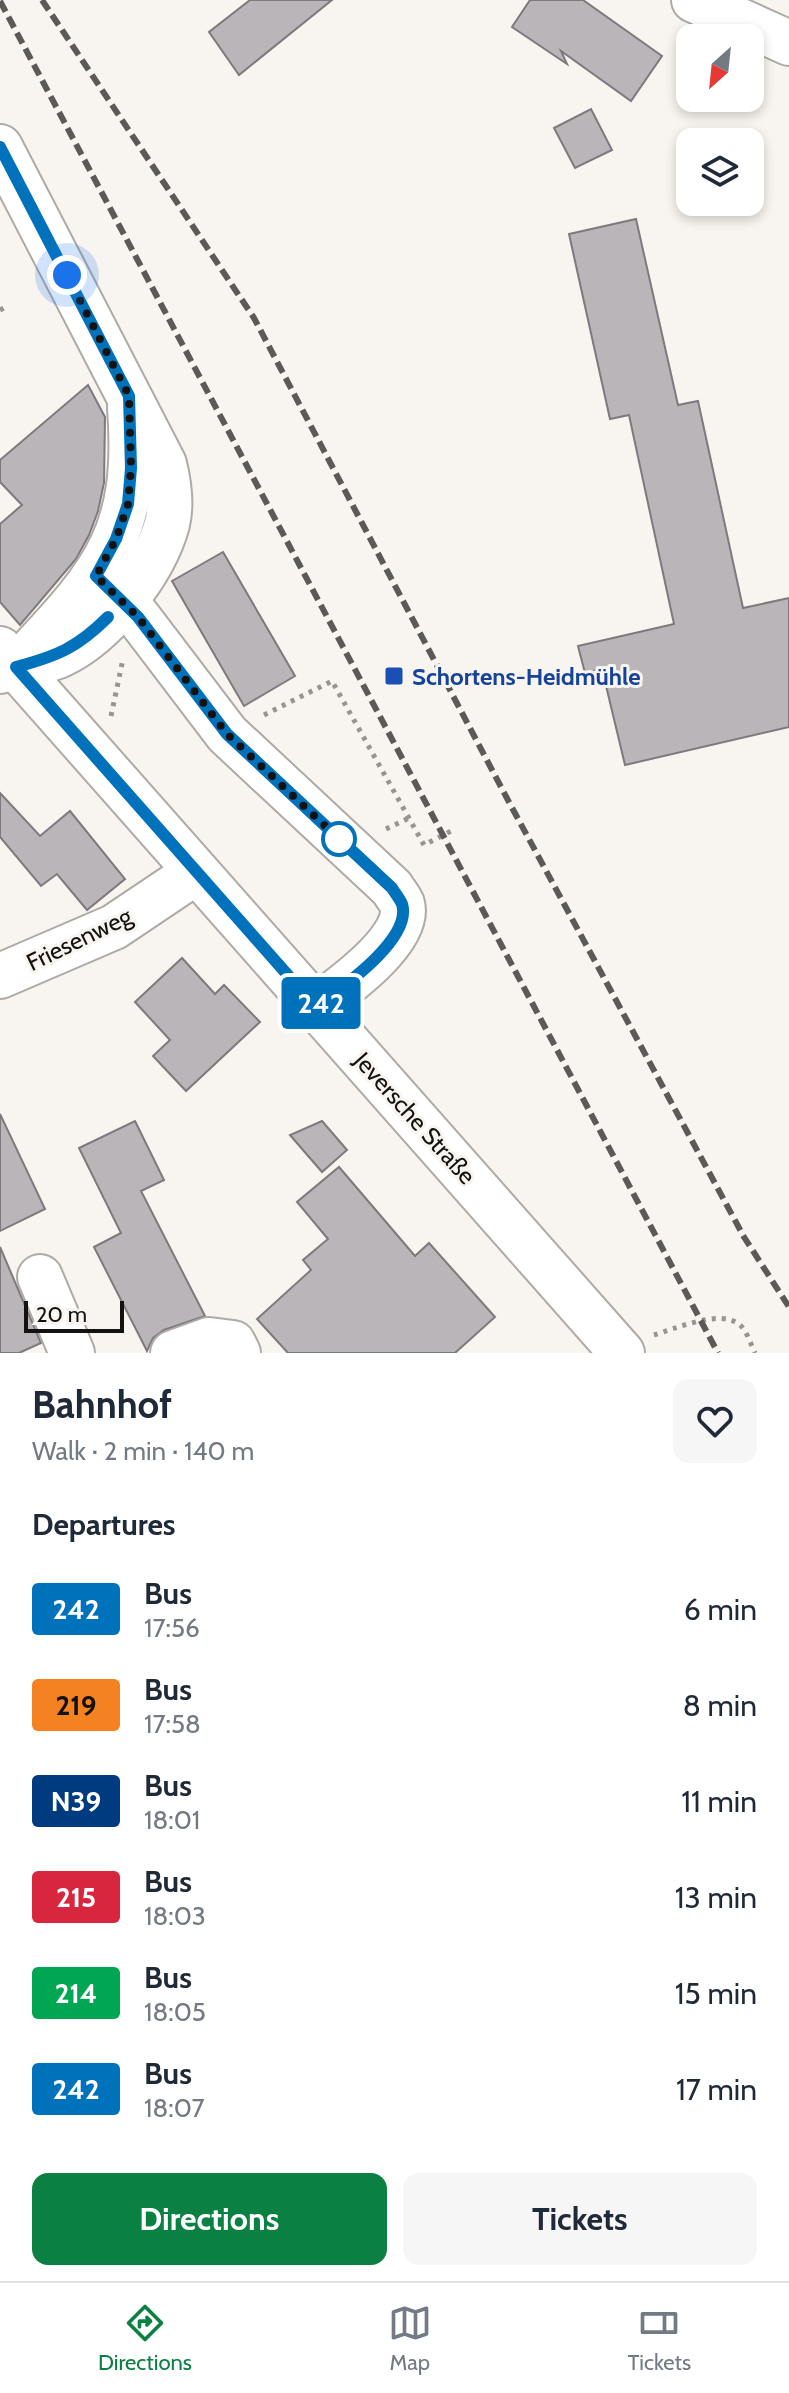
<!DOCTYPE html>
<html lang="en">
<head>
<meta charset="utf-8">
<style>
	body { margin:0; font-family:Cabin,sans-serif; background:#f6f6f7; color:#1f2937; height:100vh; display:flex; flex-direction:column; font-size:30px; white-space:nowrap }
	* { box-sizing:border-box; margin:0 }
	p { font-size:26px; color:#747a83 }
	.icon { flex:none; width:44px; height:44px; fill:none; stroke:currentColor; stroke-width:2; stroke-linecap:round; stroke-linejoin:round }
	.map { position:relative; height:1353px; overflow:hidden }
	.sheet { display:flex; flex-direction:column; background:#fff; flex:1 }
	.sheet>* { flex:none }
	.badge { padding:0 16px; border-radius:6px; font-size:28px; line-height:52px }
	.needle { width:52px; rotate:207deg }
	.fabs { position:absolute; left:676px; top:24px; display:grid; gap:16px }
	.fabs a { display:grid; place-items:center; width:88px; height:88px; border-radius:16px; background:#fff; box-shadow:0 4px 12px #0003; font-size:40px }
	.scale { position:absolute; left:24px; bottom:20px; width:100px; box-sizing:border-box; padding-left:8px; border:4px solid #131210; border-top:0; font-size:22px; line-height:28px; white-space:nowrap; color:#131210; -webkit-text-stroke:6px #f8f4ef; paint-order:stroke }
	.you { position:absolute; width:40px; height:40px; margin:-20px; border:6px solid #fff; border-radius:50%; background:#1a73e8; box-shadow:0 0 0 12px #1a73e833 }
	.map>.badge { position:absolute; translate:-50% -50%; box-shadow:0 0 0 4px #fff }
	h2 { padding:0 32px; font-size:30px; line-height:72px }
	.round { display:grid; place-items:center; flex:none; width:84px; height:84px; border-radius:16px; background:#f6f6f7 }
	.summary { display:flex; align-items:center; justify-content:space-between; height:136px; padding:0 32px }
	h1 { font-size:38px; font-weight:700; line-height:60px }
	.action { display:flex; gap:16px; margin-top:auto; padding:16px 32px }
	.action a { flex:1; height:92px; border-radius:16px; background:#0b8043; color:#fff; font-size:32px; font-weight:700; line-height:92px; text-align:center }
	.action a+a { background:#f6f6f7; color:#1f2937 }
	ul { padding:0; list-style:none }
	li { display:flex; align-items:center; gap:24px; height:96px; padding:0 32px }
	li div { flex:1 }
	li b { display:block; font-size:30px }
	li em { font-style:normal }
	li .badge { min-width:88px; font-weight:700; text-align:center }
	.tabs { display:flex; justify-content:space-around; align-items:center; height:112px; border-top:2px solid #e0e1e3; background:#fff; font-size:22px; color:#747a83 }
	.tabs a { display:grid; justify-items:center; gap:4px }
	.tabs .active { color:#0b8043 }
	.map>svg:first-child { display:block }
	.building { fill:#b9b5b9; stroke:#7e797d; stroke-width:2 }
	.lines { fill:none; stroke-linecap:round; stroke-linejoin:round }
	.minor-casing { stroke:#aeaaa5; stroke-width:48 }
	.path { stroke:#989591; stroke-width:5; stroke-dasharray:4 6; stroke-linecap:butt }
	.minor { stroke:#fff; stroke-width:44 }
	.rail { stroke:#5c5a57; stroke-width:6; stroke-dasharray:12 6; stroke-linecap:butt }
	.line-casing { stroke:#fff; stroke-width:18 }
	.line { stroke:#0072bc; stroke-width:12 }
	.walk { stroke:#131210; stroke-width:8; stroke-dasharray:0 14.4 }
	.transit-dot { fill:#1a4fb4; stroke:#f8f4ef; stroke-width:3 }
	.stop-dot { fill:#fff; stroke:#0072bc; stroke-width:4 }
	.labels { text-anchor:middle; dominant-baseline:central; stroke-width:6; stroke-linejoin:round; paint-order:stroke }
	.transit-label { font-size:24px; font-weight:bold; fill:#164399; stroke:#f8f4ef; text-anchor:start }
	.street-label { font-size:24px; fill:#131210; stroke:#f8f4ef }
</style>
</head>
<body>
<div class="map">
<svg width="789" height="1353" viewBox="0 0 789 1353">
	<rect width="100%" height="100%" fill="#f8f4ef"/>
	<!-- building -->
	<g class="building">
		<path d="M250 0H332L239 75 209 32Z"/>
		<path d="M530 0H583L662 56 631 101 561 51 567 64 512 27Z"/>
		<path d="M591 109 612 150 575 168 554 128Z"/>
		<path d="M636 219 678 405 698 401 743 608 789 598V727L625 765 602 669 585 673 578 646 674 624 629 415 610 419 569 234Z"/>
		<path d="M88 385 105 417 104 483 98 511 89 535 76 559 20 625 0 602V524L22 505 0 482V460Z"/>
		<path d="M223 552 295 676 244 706 172 581Z"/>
		<path d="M0 793 40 836 70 811 125 879 87 910 57 874 41 886 0 837Z"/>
		<path d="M182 958 215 994 224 985 260 1022 186 1091 153 1056 170 1040 135 1002Z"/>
		<path d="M0 1114 45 1209 0 1231Z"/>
		<path d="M135 1121 164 1180 141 1191 205 1316 164 1330 153 1338 147 1351 94 1247 121 1233 79 1148Z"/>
		<path d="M322 1121 347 1150 322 1172 290 1135Z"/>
		<path d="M339 1167 415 1256 429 1243 495 1317 455 1353H288L257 1319 311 1270 303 1260 328 1239 297 1202Z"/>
		<path d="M0 1247 41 1343 19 1353H0Z"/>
	</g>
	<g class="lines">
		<defs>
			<g id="minor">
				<path d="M694 0 789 43"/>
				<path d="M0 147 164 464C169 484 172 504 167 524 154 572 105 634 60 655 42 663 19 666 0 671"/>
				<path d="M96 576 138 617 227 734 392 888C395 893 400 899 402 904 412 939 340 989 316 1007"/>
				<path d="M0 649 622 1353"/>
				<path d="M26 656C107 570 139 531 130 407"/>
				<path d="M0 976 114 927 196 872"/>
				<path d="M40 1277 72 1353"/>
				<path d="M173 1353 209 1340 233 1343 238 1353"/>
			</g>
		</defs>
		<!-- minor casing -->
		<use href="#minor" class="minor-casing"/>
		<!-- path -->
		<g class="path">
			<path d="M0 310 8 306"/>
			<path d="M264 715 332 681 424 845 455 829"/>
			<path d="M111 716 123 659"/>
			<path d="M386 829 409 818"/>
			<path d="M654 1335C675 1329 721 1308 740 1325 747 1331 751 1345 755 1353"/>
		</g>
		<!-- minor -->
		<use href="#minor" class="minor"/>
		<!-- rail -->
		<g class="rail">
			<path d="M42 0 254 318 510 804 744 1237 789 1307"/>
			<path d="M0 1 718 1353"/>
		</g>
	</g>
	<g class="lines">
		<defs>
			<path id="line" d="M0 147 129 396 131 468 128 504 116 539 96 576 138 617 227 734 392 888C395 893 400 899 402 904 413 939 340 989 316 1007L16 667C57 656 77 648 108 617"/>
		</defs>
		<!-- line casing -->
		<use href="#line" class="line-casing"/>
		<!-- line -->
		<use href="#line" class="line"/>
		<!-- walk -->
		<path class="walk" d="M67 275 129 396 131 468 128 504 116 539 96 576 138 617 227 734 339 839"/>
	</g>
	<!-- markers -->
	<rect class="transit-dot" x="384" y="666" width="20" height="20" rx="4"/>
	<circle class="stop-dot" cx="339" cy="839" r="16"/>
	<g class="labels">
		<!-- transit labels -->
		<g class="transit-label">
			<text x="412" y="676">Schortens-Heidmühle</text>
		</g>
		<!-- street labels -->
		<g class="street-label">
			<text transform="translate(79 939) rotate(-26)">Friesenweg</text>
			<text transform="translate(415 1118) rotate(48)">Jeversche Straße</text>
		</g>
	</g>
</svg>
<div class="fabs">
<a><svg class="needle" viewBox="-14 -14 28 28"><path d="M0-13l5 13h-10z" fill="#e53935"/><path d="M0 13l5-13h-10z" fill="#747a83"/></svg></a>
<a><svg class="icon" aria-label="layers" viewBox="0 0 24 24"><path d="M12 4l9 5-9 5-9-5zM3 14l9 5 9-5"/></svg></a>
</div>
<div class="scale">20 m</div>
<div class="you" style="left:67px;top:275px"></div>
<b class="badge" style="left:321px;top:1003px;background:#0072bc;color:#fff">242</b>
</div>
<section class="sheet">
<div class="summary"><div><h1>Bahnhof</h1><p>Walk · 2 min · 140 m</p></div><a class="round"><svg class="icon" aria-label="heart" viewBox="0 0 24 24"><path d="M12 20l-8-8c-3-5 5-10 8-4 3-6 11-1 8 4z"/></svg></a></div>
<h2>Departures</h2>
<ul>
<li><span class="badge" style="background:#0072bc;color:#fff">242</span><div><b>Bus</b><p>17:56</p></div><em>6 min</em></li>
<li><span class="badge" style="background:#f58220;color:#111">219</span><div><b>Bus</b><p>17:58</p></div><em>8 min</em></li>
<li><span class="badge" style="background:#003b80;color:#fff">N39</span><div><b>Bus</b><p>18:01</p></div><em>11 min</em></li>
<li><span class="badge" style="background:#d7263d;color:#fff">215</span><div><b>Bus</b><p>18:03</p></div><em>13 min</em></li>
<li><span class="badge" style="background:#00a651;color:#fff">214</span><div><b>Bus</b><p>18:05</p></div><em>15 min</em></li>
<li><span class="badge" style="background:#0072bc;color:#fff">242</span><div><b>Bus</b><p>18:07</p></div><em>17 min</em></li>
</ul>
<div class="action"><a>Directions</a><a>Tickets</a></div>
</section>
<nav class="tabs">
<a class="active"><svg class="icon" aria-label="directions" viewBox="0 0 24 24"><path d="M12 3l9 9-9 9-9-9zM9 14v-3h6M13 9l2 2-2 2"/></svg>Directions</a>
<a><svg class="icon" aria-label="map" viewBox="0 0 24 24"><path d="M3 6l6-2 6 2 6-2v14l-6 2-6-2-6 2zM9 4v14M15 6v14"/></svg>Map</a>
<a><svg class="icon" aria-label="tickets" viewBox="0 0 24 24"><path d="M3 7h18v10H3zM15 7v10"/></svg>Tickets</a>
</nav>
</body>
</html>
